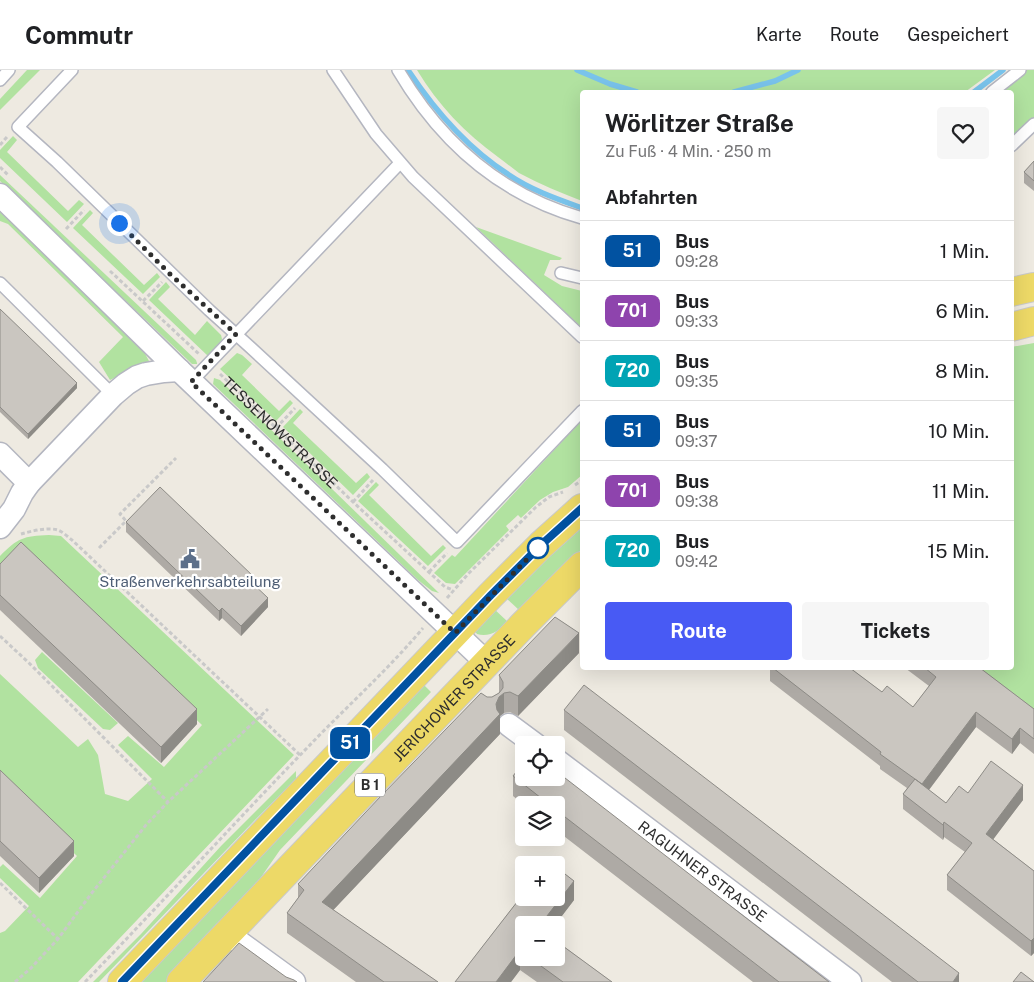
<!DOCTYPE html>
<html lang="de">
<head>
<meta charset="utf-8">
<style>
	body { margin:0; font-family:"Public Sans",sans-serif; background:#f6f6f6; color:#202124; height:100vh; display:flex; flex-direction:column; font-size:19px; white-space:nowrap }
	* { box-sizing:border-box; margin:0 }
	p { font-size:16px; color:#757577 }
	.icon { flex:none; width:28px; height:28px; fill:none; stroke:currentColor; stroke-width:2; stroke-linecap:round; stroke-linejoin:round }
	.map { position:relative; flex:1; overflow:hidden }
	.sheet { position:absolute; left:580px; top:20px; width:434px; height:580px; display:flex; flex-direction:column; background:#fff; border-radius:5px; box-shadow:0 5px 20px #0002 }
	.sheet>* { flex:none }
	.badge { padding:0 10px; border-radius:8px; font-size:18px; line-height:32px }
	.controls { position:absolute; left:515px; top:666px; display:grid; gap:10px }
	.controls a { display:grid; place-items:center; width:50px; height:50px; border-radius:5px; background:#fff; box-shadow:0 5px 20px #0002; font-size:25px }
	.you { position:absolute; width:25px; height:25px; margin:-12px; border:4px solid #fff; border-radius:50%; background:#1a73e8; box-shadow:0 0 0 8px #1a73e833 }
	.map>.badge { position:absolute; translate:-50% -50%; box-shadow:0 0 0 2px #fff }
	h2 { padding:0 25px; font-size:19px; line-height:45px }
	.round { display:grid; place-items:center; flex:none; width:52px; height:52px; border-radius:5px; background:#f6f6f6 }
	.headline { display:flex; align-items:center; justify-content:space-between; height:85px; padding:0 25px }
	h1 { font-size:24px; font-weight:700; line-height:38px }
	.cta { display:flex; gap:10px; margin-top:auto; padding:10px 25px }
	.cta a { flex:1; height:58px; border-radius:5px; background:#485af4; color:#fff; font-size:20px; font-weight:700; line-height:58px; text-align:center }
	.cta a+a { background:#f6f6f6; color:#202124 }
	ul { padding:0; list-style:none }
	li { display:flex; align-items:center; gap:15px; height:60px; padding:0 25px; border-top:1px solid #e0e0e0 }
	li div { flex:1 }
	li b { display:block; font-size:19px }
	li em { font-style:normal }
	li .badge { min-width:55px; font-weight:700; text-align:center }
	header { display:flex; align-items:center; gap:30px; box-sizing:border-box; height:70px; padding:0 25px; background:#fff; border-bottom:1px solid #e0e0e0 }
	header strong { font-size:24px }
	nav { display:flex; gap:28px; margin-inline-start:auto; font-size:18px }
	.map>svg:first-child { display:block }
	.green { fill:#b1e2a0 }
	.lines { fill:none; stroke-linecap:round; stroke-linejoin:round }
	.stream { stroke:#79c3eb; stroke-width:5.5 }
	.lane-casing { stroke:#b4b6c0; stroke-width:14 }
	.street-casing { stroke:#b4b6c0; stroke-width:25 }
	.primary-casing { stroke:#c9c9c9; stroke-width:30 }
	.path { stroke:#c9c9c9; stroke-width:3; stroke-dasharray:4 2.5; stroke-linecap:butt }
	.lane { stroke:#fff; stroke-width:11 }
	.street { stroke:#fff; stroke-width:22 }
	.primary { stroke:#edd967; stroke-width:28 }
	.wall { fill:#aeaaa5 }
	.shaded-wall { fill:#8d8b86 }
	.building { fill:#cac6c0; stroke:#8d8b86 }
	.line-casing { stroke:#fff; stroke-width:11 }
	.line { stroke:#0152a1; stroke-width:8 }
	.walk { stroke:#2e2e2e; stroke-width:5; stroke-dasharray:0 9 }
	.stop-dot { fill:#fff; stroke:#0152a1; stroke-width:2.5 }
	.labels { text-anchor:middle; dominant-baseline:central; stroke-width:4.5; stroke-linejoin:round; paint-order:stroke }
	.shield { fill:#fff; stroke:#6d6d6d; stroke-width:1 }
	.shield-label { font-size:14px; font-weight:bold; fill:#2e2e2e }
	.street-label { font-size:15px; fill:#2e2e2e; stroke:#fff }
	.service-label { font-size:15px; fill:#4e5e75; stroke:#fff }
</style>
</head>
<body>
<header>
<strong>Commutr</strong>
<nav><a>Karte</a><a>Route</a><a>Gespeichert</a></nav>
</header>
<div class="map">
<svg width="1034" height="912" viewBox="0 0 1034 912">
	<rect width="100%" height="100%" fill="#eeeae1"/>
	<!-- green -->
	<g class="green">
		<path d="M27 0H40L0 40V29Z"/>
		<path d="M417 0H995L965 22H582V131C561 123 540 114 519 103 512 98 505 92 498 87 465 63 438 35 417 0Z"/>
		<path d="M1026 0H1034V49L1011 71V22H999Z"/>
		<path d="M13 66 17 70 7 82 68 141 79 130 84 134 67 152 0 88V80Z"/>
		<path d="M0 105 196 290 197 293V294H192L0 111Z"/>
		<path d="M0 140 136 267 149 291 110 310 99 292 123 267 8 154 0 151Z"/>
		<path d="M90 140 93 143 82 155 144 215 157 203 160 207 143 224 73 158Z"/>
		<path d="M476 157 562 188 560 190H550L544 205 562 216 582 221V258Z"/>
		<path d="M166 212 170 217 158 229 195 265 207 251 221 265 222 269 221 273 208 286 149 230Z"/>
		<path d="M1034 273V650L966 598H1011V277Z"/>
		<path d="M237 283 242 285 252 294 242 305 279 341 290 330 293 333 276 351 220 299Z"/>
		<path d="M214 308 220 310 439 523 432 521 418 510 213 314Z"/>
		<path d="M300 339 303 342 293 353 356 413 367 403 370 407 353 425 283 357Z"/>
		<path d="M582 350V405L568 417 553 422 540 430 521 448 518 445 506 456 509 460 455 514 446 513 434 503 452 485 455 487Z"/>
		<path d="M376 412 379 415 369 425 431 486 443 475 446 478 428 496 358 431Z"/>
		<path d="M582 451V479L520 541 505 527Z"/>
		<path d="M49 465 61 466 294 685 78 912H0V863L5 861 29 836 0 808V797L3 794 40 828 77 786 0 713V604L78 677 88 669 98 685 105 724 128 731 152 709 118 675 128 666 164 697 202 655 23 485 0 505V486C18 468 23 466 49 465Z"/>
		<path d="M493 538 508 552C500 560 489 568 477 564L474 560Z"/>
		<path d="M42 582 118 653 110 660 103 659 38 598 35 590Z"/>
		<path d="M422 613 431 622 280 780 257 813 218 858 167 912H136Z"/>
		<path d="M296 701V709L255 750 99 912H93L141 864 221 776Z"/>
	</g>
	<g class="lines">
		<!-- stream -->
		<g class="stream">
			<path d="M408 0C435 41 467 78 509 105 531 120 557 129 582 138"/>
			<path d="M577 0 610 14 637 22"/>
			<path d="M734 22 775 11 798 0"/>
			<path d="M974 22 1003 0"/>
		</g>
		<defs>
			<g id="lane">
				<path d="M72 0 18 57 57 92 209 240 250 277 382 399 457 472 582 341"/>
				<path d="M333 0 376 64 413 107 582 267"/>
				<path d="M398 0C441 73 501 125 582 148"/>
				<path d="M0 10 9 0"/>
				<path d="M992 22 1020 0"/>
				<path d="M1011 76 1034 54"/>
				<path d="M561 203 582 208"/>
				<path d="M0 213 113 325"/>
				<path d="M191 312 400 93"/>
			</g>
			<g id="street">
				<path d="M0 125 179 300 487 593"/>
				<path d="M0 384 29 413"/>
				<path d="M0 457 14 439 22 423 29 413 113 325 126 314 137 307 146 304 164 301 179 300"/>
				<path d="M509 655 536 675"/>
				<path id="s2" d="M556 690 850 912"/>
				<path d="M228 864 294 912"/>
			</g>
			<g id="primary">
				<path d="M1011 222 1034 217"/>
				<path d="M1011 257 1034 251"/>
				<path d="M122 912 491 525 541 475 582 438"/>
				<path id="s3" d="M181 912 523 555 582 496"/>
			</g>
		</defs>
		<!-- lane casing -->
		<use href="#lane" class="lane-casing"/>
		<!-- street casing -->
		<use href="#street" class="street-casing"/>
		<!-- primary casing -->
		<use href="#primary" class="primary-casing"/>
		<!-- path -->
		<g class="path">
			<path d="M0 75 7 67"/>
			<path d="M0 97 9 106"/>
			<path d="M66 159 84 140"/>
			<path d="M110 201 199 284"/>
			<path d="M143 231 162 212"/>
			<path id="s1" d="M220 304 353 432 445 517 453 520"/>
			<path d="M276 358 295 338"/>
			<path d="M575 415 582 410"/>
			<path d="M353 432 373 410"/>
			<path d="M21 464C32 461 47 457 58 460 63 462 68 467 72 470L300 685"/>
			<path d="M99 478 126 451 120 444 176 388"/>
			<path d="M429 502 447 483"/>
			<path d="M447 528 469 503 536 437 549 427 563 422"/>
			<path d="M0 566 29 593 168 732"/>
			<path d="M0 813 58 869"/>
			<path d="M15 912 31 898 58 869 91 824 146 755 168 732 268 639"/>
			<path d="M85 912C160 835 232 755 307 678 345 638 387 601 423 558"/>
		</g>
		<!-- lane -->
		<use href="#lane" class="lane"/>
		<!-- street -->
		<use href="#street" class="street"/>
		<!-- primary -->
		<use href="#primary" class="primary"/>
	</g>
	<!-- wall -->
	<g class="wall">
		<path d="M1034 91V121L1024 113V102Z"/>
		<path d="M0 239 77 318 28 369 0 342Z"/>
		<path d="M126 452 253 513 268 537 241 566 222 548 219 551 126 462Z"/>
		<path d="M0 494 197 654 161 693 0 540Z"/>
		<path d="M579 583 518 646 510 642 504 643 500 646V664L333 840 438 912H356L287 863V843L298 828V814L487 627H492L499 623V605Z"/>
		<path d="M770 598H850L882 622 913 637 929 616 905 598H980L1034 639V684L1020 673 1012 684 976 657 929 720 946 733 968 723 1023 730 993 769 1034 801V883L1031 886 947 820V805L965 782 944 767 943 770 903 739V724L907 718 880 699V696L770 611Z"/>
		<path d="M564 640 959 912H892L564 660Z"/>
		<path d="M0 700 74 786 39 823 0 786Z"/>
		<path d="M513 706 829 912H753L556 760V735H524L513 726Z"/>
		<path d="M556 797 574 811V830L555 855H524V888H556V871L612 912H537L520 900 511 912H455L524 823V828H556Z"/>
	</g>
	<!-- shaded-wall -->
	<g class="shaded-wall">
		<path d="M77 313V318L28 369V364Z"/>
		<path d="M268 528V537L241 566V556Z"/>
		<path d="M222 538V548L219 551V541Z"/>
		<path d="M579 563V583L518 646V626Z"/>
		<path d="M504 623V643L500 646V664L322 852V832L496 634 499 627Z"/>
		<path d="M197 639V654L161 693V677Z"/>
		<path d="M976 642V657L922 729V714Z"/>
		<path d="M1020 658V673L1012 684V669Z"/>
		<path d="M1023 715V730L986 779V764Z"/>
		<path d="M944 752V767L943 770V755Z"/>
		<path d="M74 771V786L39 823V808Z"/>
		<path d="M574 811V830L555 855H540Z"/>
		<path d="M1034 868V883L1031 886V871Z"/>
		<path d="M520 880V900L511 912H496Z"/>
		<path d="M959 903V912H953Z"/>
	</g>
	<!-- building -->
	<g class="building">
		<path d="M1034 91V111L1024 102Z"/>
		<path d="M0 239 77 313 28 364 0 337Z"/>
		<path d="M160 417 253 506 249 510 268 528 241 556 222 538 219 541 126 452Z"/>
		<path d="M21 472 197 639 161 677 0 525V494Z"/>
		<path d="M555 547 579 563 518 626 510 622 504 623 499 627 496 634 497 640 500 644 322 832 438 912H384L287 843 304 820 298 814 381 726 481 623 487 627H492L499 623 503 618V612L499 605Z"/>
		<path d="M773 598H850L882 622 887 616 913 637 936 607 925 598H980L1034 639V669L1020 658 1012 669 976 642 922 714 915 709 946 733 959 716 968 723 991 691 1023 715 986 764 1034 801V868L1031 871 947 805 972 773 944 752 943 755 903 724 915 709 880 684 881 682Z"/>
		<path d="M584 615 959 903 953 912H918L564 640Z"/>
		<path d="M524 692V708H556V701L829 912H779L556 740V735H550L513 706Z"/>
		<path d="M0 700 74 771 39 808 0 771Z"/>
		<path d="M549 791 554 795H546Z"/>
		<path d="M556 797 574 811 540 855H524V882L520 880 496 912H455L524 823V828H556Z"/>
		<path d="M556 871 612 912H563L530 888H556Z"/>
		<path d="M239 873 286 907 294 910 297 912H203Z"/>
		<path d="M1021 902 1034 912H1013Z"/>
	</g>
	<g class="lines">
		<defs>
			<path id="line" d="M122 912 491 525 541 475 582 438"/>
		</defs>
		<!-- line casing -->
		<use href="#line" class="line-casing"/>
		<!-- line -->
		<use href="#line" class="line"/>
		<!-- walk -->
		<path class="walk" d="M119 153 170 204 236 264 191 312 455 563 541 475 538 478"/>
	</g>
	<!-- icons -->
	<defs>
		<symbol id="civic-bare" viewBox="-9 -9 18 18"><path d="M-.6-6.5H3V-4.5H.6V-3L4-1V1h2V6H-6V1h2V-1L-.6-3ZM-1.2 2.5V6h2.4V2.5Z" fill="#5c6f8a" stroke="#fff" stroke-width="2.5" paint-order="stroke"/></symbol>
	</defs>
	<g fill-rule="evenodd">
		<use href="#civic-bare" x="176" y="475" width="28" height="28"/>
	</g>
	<!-- markers -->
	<circle class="stop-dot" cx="538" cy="478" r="10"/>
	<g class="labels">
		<!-- shield labels -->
		<rect class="shield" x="355" y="703.5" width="30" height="23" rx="4"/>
		<g class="shield-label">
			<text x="370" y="715">B 1</text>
		</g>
		<!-- street labels -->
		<g class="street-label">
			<text stroke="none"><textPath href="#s1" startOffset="84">TESSENOWSTRASSE</textPath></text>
			<text stroke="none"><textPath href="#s3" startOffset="394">JERICHOWER STRASSE</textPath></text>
			<text stroke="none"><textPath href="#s2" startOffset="184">RAGUHNER STRASSE</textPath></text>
		</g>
		<!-- service labels -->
		<g class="service-label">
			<text x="190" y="511">Straßenverkehrsabteilung</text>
		</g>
	</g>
</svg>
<div class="controls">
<a><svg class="icon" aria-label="locate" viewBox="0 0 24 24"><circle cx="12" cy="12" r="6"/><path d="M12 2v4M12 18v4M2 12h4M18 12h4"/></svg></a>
<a><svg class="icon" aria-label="layers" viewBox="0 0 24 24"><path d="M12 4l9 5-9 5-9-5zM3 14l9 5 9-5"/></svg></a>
<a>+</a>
<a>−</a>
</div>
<div class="you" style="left:119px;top:153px"></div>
<b class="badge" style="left:350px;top:673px;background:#0152a1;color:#fff">51</b>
<section class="sheet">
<div class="headline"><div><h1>Wörlitzer Straße</h1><p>Zu Fuß · 4 Min. · 250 m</p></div><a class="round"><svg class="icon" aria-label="heart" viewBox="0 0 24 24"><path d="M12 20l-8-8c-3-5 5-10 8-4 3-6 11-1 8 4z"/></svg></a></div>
<h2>Abfahrten</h2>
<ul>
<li><span class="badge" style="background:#0152a1;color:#fff">51</span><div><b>Bus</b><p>09:28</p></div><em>1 Min.</em></li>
<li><span class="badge" style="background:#8e44ad;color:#fff">701</span><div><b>Bus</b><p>09:33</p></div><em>6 Min.</em></li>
<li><span class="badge" style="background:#00a3b4;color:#fff">720</span><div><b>Bus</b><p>09:35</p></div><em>8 Min.</em></li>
<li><span class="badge" style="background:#0152a1;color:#fff">51</span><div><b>Bus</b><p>09:37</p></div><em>10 Min.</em></li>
<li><span class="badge" style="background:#8e44ad;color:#fff">701</span><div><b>Bus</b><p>09:38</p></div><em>11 Min.</em></li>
<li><span class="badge" style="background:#00a3b4;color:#fff">720</span><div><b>Bus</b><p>09:42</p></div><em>15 Min.</em></li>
</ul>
<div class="cta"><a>Route</a><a>Tickets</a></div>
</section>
</div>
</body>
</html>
